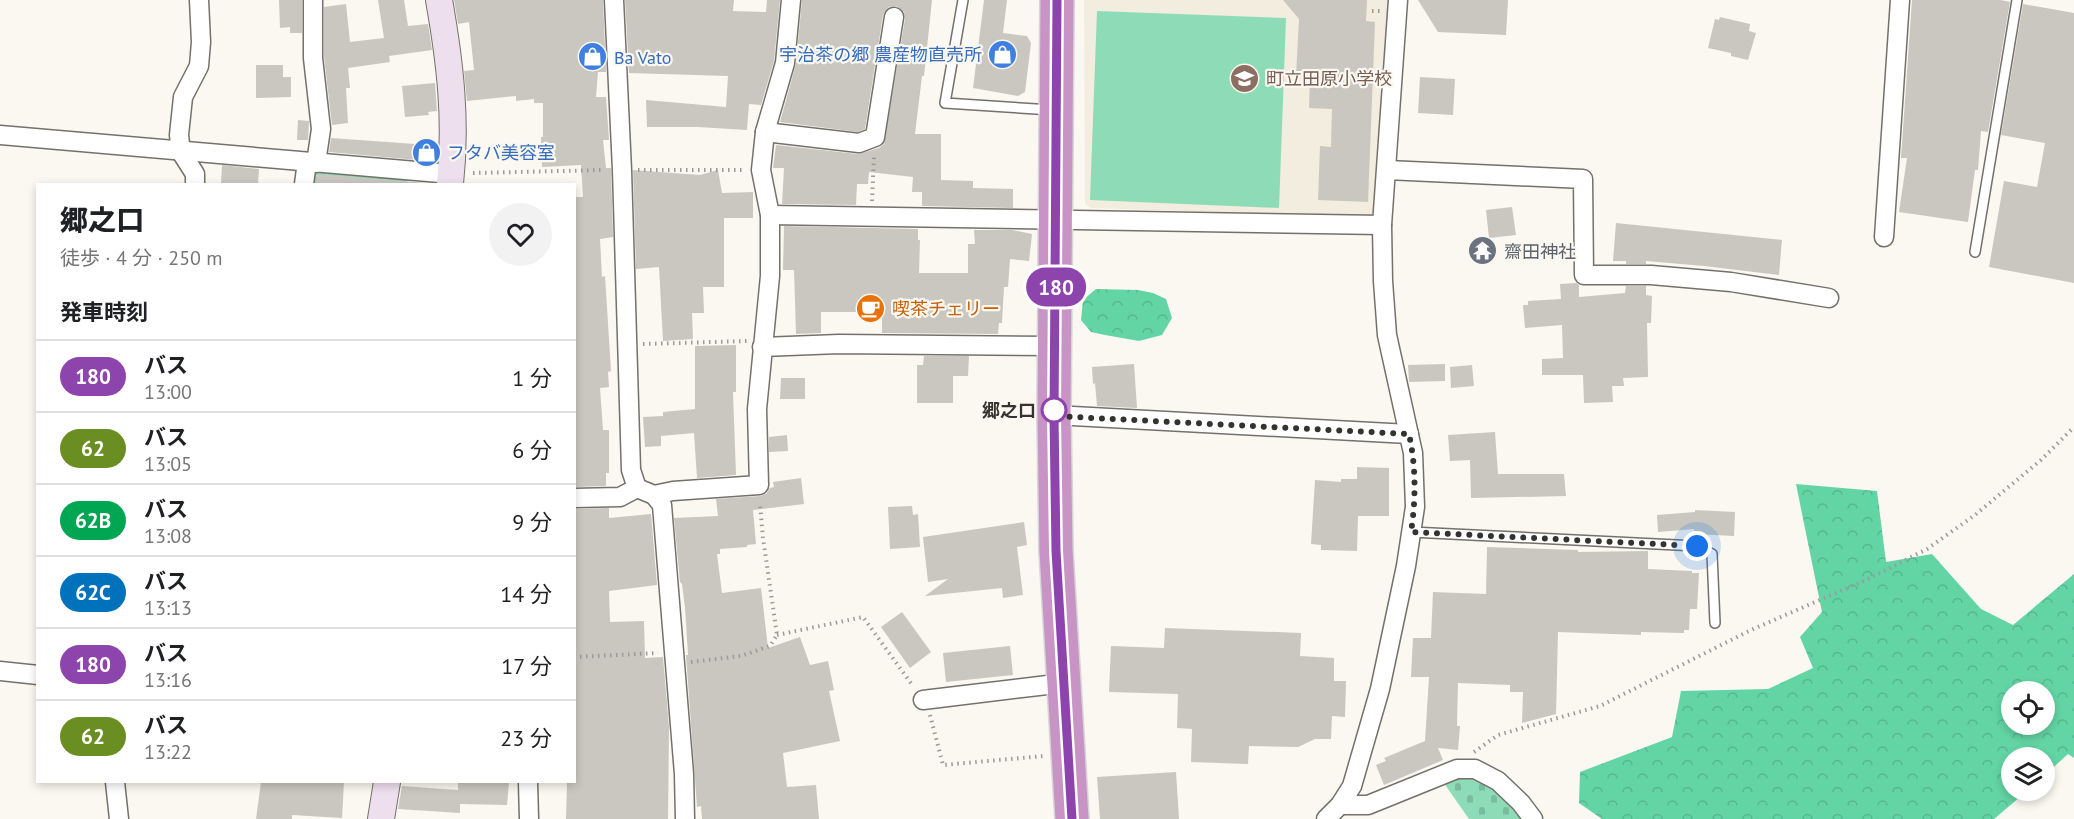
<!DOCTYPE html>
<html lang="ja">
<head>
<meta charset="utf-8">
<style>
	body { margin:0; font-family:"PT Sans","Noto Sans JP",sans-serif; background:#f2f2f2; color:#202124; height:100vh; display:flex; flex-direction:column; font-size:22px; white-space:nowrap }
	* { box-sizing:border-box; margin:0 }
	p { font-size:20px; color:#757577 }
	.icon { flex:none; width:33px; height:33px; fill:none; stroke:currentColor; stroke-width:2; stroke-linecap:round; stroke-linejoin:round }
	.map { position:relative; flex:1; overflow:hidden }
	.drawer { position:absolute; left:36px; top:183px; width:540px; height:600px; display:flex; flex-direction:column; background:#fff; border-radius:0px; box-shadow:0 3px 9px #0003 }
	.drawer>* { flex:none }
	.badge { padding:0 12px; border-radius:20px; font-size:21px; line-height:39px }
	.fabs { position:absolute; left:2001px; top:681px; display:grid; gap:12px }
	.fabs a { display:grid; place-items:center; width:54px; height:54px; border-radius:50%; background:#fff; box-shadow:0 3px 9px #0003; font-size:30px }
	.you { position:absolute; width:30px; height:30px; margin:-15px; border:4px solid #fff; border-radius:50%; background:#1a73e8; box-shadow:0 0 0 9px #1a73e833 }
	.map>.badge { position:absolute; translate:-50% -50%; box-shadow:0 0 0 3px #fff }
	h2 { padding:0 24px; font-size:22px; line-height:54px }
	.round { display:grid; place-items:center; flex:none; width:63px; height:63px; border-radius:32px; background:#f2f2f2 }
	.head { display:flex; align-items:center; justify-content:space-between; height:102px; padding:0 24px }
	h1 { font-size:28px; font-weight:800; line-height:45px }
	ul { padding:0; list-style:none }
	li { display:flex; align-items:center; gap:18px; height:72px; padding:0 24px; border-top:2px solid #e0e0e0 }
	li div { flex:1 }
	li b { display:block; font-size:22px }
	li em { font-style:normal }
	li .badge { min-width:66px; font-weight:700; text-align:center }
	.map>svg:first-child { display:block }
	.built { fill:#f2edde }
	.forest { fill:url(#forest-crowns); fill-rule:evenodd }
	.cemetery { fill:url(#cemetery-stones) }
	.green { fill:#8ddcb7 }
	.building { fill:#c9c7bf }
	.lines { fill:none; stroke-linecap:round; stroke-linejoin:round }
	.lane-casing { stroke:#73716a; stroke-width:12 }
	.street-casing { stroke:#73716a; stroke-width:21 }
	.secondary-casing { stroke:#73716a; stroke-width:28 }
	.highway-casing { stroke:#d6d6d6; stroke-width:36 }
	.path { stroke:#9c9a95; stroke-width:4; stroke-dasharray:1.5 4.5; stroke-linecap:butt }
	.lane { stroke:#fff; stroke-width:9 }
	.street { stroke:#fff; stroke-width:18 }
	.secondary { stroke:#eedfee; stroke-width:26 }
	.highway { stroke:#c794c5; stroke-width:33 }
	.line-casing { stroke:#fff; stroke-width:14 }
	.line { stroke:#8e44ad; stroke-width:9 }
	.walk { stroke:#343330; stroke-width:6; stroke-dasharray:0 10.8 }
	.stop-dot { fill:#fff; stroke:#8e44ad; stroke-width:3 }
	.labels { text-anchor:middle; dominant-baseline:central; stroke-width:4.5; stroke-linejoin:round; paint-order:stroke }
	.shop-label { font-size:18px; fill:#366cbe; stroke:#faf8f0; text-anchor:start }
	.education-label { font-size:18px; fill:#785e54; stroke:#faf8f0; text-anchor:start }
	.worship-label { font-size:18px; fill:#5b616d; stroke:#faf8f0; text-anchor:start }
	.food-label { font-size:18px; fill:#c56008; stroke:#faf8f0; text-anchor:start }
	.stop-label { font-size:18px; font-weight:bold; fill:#343330; stroke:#faf8f0; text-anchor:end }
</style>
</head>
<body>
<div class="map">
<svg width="2074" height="819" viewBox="0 0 2074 819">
	<defs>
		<pattern id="forest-crowns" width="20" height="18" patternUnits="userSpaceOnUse" patternTransform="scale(1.5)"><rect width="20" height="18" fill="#63d5a4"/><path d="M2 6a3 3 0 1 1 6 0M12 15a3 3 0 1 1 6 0" fill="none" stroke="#57b78e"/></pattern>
		<pattern id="cemetery-stones" width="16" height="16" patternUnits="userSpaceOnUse" patternTransform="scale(1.5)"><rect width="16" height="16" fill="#8ddcb7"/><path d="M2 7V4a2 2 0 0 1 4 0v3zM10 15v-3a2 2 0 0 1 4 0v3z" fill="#7abd9e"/></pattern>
	</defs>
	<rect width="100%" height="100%" fill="#faf8f0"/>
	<!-- built -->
	<path class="built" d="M1084 0H1388L1378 210 1371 217 1091 208 1085 204Z"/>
	<!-- forest -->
	<g class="forest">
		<path d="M1096 289 1138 290 1153 293 1166 299 1172 318 1162 335 1139 341 1105 335 1091 332 1081 320 1083 300Z"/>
		<path d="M1796 484 1877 491 1886 562 1932 554 1981 609 2013 625 2074 574V758L2068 754 2045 775 2044 758H2012V790L2027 791 1994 819H1602L1579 803 1580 772 1672 737 1681 691 1768 689 1813 668 1800 637 1822 612ZM2012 692H2044V724H2012Z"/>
	</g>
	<!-- cemetery -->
	<path class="cemetery" d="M1475 769 1533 819H1469L1439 776Z"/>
	<!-- green -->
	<g class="green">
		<path d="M1097 11 1286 18 1279 208 1090 200Z"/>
		<path d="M307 162 408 171 407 184H304Z"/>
	</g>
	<!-- building -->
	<g class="building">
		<path d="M279 0H302V33H290V27L280 28Z"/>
		<path d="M378 0H404L408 26 428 24 432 50 389 56 390 62 348 68 350 88H346L348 123 332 125 324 57V7L346 4 350 42 384 38Z"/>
		<path d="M454 0H603L606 72H598L596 97H606L609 140H603L606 168H611L613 237 600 239 602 277 605 276 611 371 608 372 609 387 600 388 603 430H609V473H606V486L576 487 574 448V197H583L581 165 542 167 541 137H543V103H534V99L516 101V96L467 101 464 71 474 70 469 22 458 24Z"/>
		<path d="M625 0H734L733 11 766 12 767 0H780L774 61 761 105 749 104 747 130 698 127H647L646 100 726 107 728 76 629 73Z"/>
		<path d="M802 0H932L924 76H922L915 134H941V180L973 181V188L1013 189V208L922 206V192H912L913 177 869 172 868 184H857L856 205 782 204 784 168H773L776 145 858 154 879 148 884 144 905 19 904 12 896 6 889 7 883 15 865 129 858 132 780 122 796 64Z"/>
		<path d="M984 0H1007L1003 33 1027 36 1031 43 1025 92 1018 96 973 88Z"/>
		<path d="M1283 0H1367L1366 21 1375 22 1368 202 1318 200 1320 146 1331 147 1332 109 1309 108 1310 77 1296 76 1299 19Z"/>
		<path d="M1418 0H1508L1506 35 1438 32Z"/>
		<path d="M1912 0H2001L2010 2 1988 132 1981 131 1978 170H1975L1968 222 1899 212 1907 158H1901Z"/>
		<path d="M2023 4 2074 13V283L1989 267 2004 181 2037 187 2045 143 2001 135Z"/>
		<path d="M1720 17 1750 24 1749 31 1756 33 1748 60 1731 56V53L1708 48 1715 19 1719 20Z"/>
		<path d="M256 65H283V77H291V97L256 98Z"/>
		<path d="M1420 77 1455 79 1453 115 1418 113Z"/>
		<path d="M435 83 437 111 428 112 429 115 405 117 402 86Z"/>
		<path d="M298 120 309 121 308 140H297Z"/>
		<path d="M331 138 429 145 428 161 329 152Z"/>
		<path d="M222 165 259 169 258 184H221Z"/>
		<path d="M633 170 700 175 718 170 722 193 753 192V218H724V287H703L704 313H692L693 339 663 341 659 267 636 269Z"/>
		<path d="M317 174 426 183V184H315Z"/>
		<path d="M1512 207 1516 235 1489 238 1486 210Z"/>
		<path d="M1616 223 1782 240 1779 275 1704 266 1646 261V264H1626V261H1613Z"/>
		<path d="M784 226 918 229V240H920L919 273H968V244H975L974 230H1012L1032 234 1029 261 1010 259 1008 287H1004L1002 323H999L998 334 882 333V317L862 316V312H821V333L796 334 794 270H783Z"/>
		<path d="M1577 283 1579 285V297L1625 293 1626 286H1646V295L1652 296 1651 323H1647L1648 377 1623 378 1624 386H1612L1613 402 1584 403 1583 375H1542V359L1563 358 1562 325 1525 328 1523 305H1528V301L1561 299 1560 284Z"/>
		<path d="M736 345V392H733L736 475 697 478 694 433 661 436V446L645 447 643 417 663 416V412L695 409V346Z"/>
		<path d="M924 356H969L968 376H953V403H917V365H923Z"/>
		<path d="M1134 364 1137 408 1097 406 1095 383 1093 384 1092 367Z"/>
		<path d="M1445 364V381L1409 382 1408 365Z"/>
		<path d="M1472 365 1474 386 1451 388 1450 367Z"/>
		<path d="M781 378H805V399H780Z"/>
		<path d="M1495 432 1498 474H1564L1566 496 1471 498 1470 460 1450 461 1448 435Z"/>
		<path d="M787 435 788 451 769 452V437Z"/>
		<path d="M1357 467 1389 468V516H1358L1357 551 1321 550V545L1311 544 1315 480 1341 482V479H1357Z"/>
		<path d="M801 478 804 504 753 510 756 544 747 545V547L720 549V554H717L722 593 761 588 768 648 800 637 810 665 828 661 834 690 829 691 840 741 783 753 787 787 816 785 819 819H702L701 806 697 807 686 655H688L685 608 682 584 680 582 674 518 718 516 716 499 760 496 766 494 770 488 774 487 773 482Z"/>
		<path d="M912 506 913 515 918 514 920 547 890 549 888 507Z"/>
		<path d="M609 508V518L651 514 657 585 609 591 610 622 644 621 645 658 663 657 669 727 668 819H566L567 782H574V509Z"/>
		<path d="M1695 510 1735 512 1734 536 1694 534V529L1658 532 1657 515 1695 512Z"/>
		<path d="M1024 522 1027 545 1017 547 1023 595 1003 598 1002 588 925 596 948 579 928 582 923 537Z"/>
		<path d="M1487 547 1578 550V552L1648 551V569L1692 571V573H1699L1697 609H1690L1689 630H1684V633L1641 632V635L1558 632 1556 714 1522 723 1523 692H1510V685L1458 683 1457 726H1460L1458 750 1438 748 1443 760 1384 785 1376 765 1386 761 1384 758 1425 741 1429 677H1411L1413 638H1431L1433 592 1486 594Z"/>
		<path d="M902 612 931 652 910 668 881 627Z"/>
		<path d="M1165 628 1301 633 1300 656 1334 658V681H1346L1345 717 1332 716 1331 739H1315L1298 747 1249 746 1248 764 1191 762 1192 729 1177 728 1178 694 1109 692 1111 646 1164 648Z"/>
		<path d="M1010 646 1013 675 946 682 943 653Z"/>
		<path d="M1176 772 1179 819H1100L1097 777Z"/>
		<path d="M261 782H344L342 818 292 815V819H256Z"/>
		<path d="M458 782H509L507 805 460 804V813L398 809 402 786 458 790Z"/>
	</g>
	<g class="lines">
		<defs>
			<g id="lane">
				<path d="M963 0 945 103 1052 110"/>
				<path d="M1975 252 2017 0"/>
				<path d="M1411 532 1697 546 1712 554 1715 623"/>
			</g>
			<g id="street">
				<path d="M313 0V58L321 129 316 163"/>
				<path d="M614 0 622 170 631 470 637 488"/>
				<path d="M765 132 859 143 875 137 894 17"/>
				<path d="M0 135 451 174"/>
				<path d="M1387 170 1583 179 1584 275H1651L1731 282 1829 298"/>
				<path d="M195 184V174L181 152 179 135 183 97 199 66 201 42 199 0"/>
				<path d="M304 184 307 162"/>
				<path d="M770 215 1382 225"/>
				<path d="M1884 237 1900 0"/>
				<path d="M762 347 839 344 1055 346"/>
				<path d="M1054 415 1409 434"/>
				<path d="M654 495 662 505 684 774 685 819"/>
				<path d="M574 498 620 497 637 488 654 495 673 491 759 485 757 409 770 276V215L761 170 765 132 785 63 791 0"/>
				<path d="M0 671 38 675"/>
				<path d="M923 700 1064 683"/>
				<path d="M115 782 119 819"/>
				<path d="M528 782 529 819"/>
				<path d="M1340 805H1368L1457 769H1475L1498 781 1521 803 1533 819"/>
				<path d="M1326 819 1340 805 1352 786 1380 689 1406 566 1415 507 1413 453 1387 335 1383 281 1382 225 1398 0"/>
			</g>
			<g id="secondary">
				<path d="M439 0C450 62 457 121 450 184"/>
				<path d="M381 819 387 782"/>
			</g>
			<path id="highway" d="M1057 0 1054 415 1056 551 1072 819"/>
		</defs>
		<!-- lane casing -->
		<use href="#lane" class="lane-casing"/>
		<!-- street casing -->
		<use href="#street" class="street-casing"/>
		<!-- secondary casing -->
		<use href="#secondary" class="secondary-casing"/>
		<!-- highway casing -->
		<use href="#highway" class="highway-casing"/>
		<!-- path -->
		<g class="path">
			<path d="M1372 11H1381"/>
			<path d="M638 170H745"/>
			<path d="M473 173 604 170"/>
			<path d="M872 201 874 157"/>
			<path d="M643 344 747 341"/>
			<path d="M777 635 863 617 913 686"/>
			<path d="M574 657 658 653"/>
			<path d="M691 662 741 656 770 646 777 635 763 538 760 504"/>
			<path d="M930 715 943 765 1044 756"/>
			<path d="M1474 752 1498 735 1600 706 1751 630 1868 579 1927 549 1975 515 2041 460 2074 427"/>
		</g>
		<!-- lane -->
		<use href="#lane" class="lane"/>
		<!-- street -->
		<use href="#street" class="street"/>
		<!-- secondary -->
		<use href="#secondary" class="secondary"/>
		<!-- highway -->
		<use href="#highway" class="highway"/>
	</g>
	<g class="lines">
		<defs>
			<path id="line" d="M1057 0 1054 416 1056 551 1072 819"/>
		</defs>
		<!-- line casing -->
		<use href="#line" class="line-casing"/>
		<!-- line -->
		<use href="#line" class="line"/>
		<!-- walk -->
		<path class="walk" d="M1054 410V416L1409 434C1416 466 1416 499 1411 532L1697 546"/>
	</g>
	<!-- icons -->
	<defs>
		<symbol id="shop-disc" viewBox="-11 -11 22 22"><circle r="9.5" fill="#3f7fe0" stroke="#faf8f0"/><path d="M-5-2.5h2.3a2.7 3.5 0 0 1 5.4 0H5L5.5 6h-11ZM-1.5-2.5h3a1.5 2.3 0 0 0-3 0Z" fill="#fff"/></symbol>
		<symbol id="school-disc" viewBox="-11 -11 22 22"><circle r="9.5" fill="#8d6e63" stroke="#faf8f0"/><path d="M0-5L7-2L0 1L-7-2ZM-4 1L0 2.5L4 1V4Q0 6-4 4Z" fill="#fff"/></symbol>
		<symbol id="temple-disc" viewBox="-11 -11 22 22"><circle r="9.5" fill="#6b7280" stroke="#faf8f0"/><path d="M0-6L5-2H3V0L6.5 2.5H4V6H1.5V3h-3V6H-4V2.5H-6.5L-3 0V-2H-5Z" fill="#fff"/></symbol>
		<symbol id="cafe-disc" viewBox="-11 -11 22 22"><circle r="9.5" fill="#e8710a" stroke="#faf8f0"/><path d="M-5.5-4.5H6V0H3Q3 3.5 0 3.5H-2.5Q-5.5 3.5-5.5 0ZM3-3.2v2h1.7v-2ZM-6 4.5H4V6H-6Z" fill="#fff"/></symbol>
	</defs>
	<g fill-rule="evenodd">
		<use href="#shop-disc" x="986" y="38" width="33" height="33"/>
		<use href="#shop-disc" x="576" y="40" width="33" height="33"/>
		<use href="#school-disc" x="1228" y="62" width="33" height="33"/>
		<use href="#shop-disc" x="410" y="136" width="33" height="33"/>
		<use href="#temple-disc" x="1466" y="234" width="33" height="33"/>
		<use href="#cafe-disc" x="854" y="292" width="33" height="33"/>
	</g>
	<!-- markers -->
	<circle class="stop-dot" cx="1054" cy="410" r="12"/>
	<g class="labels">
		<!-- shop labels -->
		<g class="shop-label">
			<text x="982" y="54" text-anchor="end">宇治茶の郷 農産物直売所</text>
			<text x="614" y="57">Ba Vato</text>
			<text x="447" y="152">フタバ美容室</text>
		</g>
		<!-- education labels -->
		<g class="education-label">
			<text x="1266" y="78">町立田原小学校</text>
		</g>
		<!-- worship labels -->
		<g class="worship-label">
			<text x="1504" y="251">齋田神社</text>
		</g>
		<!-- food labels -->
		<g class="food-label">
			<text x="892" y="308">喫茶チェリー</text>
		</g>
		<!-- stop labels -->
		<g class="stop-label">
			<text x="1036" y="410">郷之口</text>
		</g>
	</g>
</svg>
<div class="fabs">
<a><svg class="icon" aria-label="locate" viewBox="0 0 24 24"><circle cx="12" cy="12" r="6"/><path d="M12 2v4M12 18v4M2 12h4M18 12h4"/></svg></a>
<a><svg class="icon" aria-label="layers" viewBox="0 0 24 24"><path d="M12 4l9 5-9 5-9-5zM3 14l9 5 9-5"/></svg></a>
</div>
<div class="you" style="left:1697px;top:546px"></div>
<b class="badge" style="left:1056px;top:287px;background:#8e44ad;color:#fff">180</b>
<section class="drawer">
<div class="head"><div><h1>郷之口</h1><p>徒歩 · 4 分 · 250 m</p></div><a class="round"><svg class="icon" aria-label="heart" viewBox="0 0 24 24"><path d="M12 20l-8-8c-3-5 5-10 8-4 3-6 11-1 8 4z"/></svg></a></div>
<h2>発車時刻</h2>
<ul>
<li><span class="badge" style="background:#8e44ad;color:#fff">180</span><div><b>バス</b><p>13:00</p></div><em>1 分</em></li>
<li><span class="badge" style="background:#6b8e23;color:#fff">62</span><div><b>バス</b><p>13:05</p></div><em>6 分</em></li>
<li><span class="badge" style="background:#00a651;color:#fff">62B</span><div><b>バス</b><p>13:08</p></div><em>9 分</em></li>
<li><span class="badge" style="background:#0072bc;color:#fff">62C</span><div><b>バス</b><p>13:13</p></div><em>14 分</em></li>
<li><span class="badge" style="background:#8e44ad;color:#fff">180</span><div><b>バス</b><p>13:16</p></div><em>17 分</em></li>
<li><span class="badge" style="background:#6b8e23;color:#fff">62</span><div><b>バス</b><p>13:22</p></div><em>23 分</em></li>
</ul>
</section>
</div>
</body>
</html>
